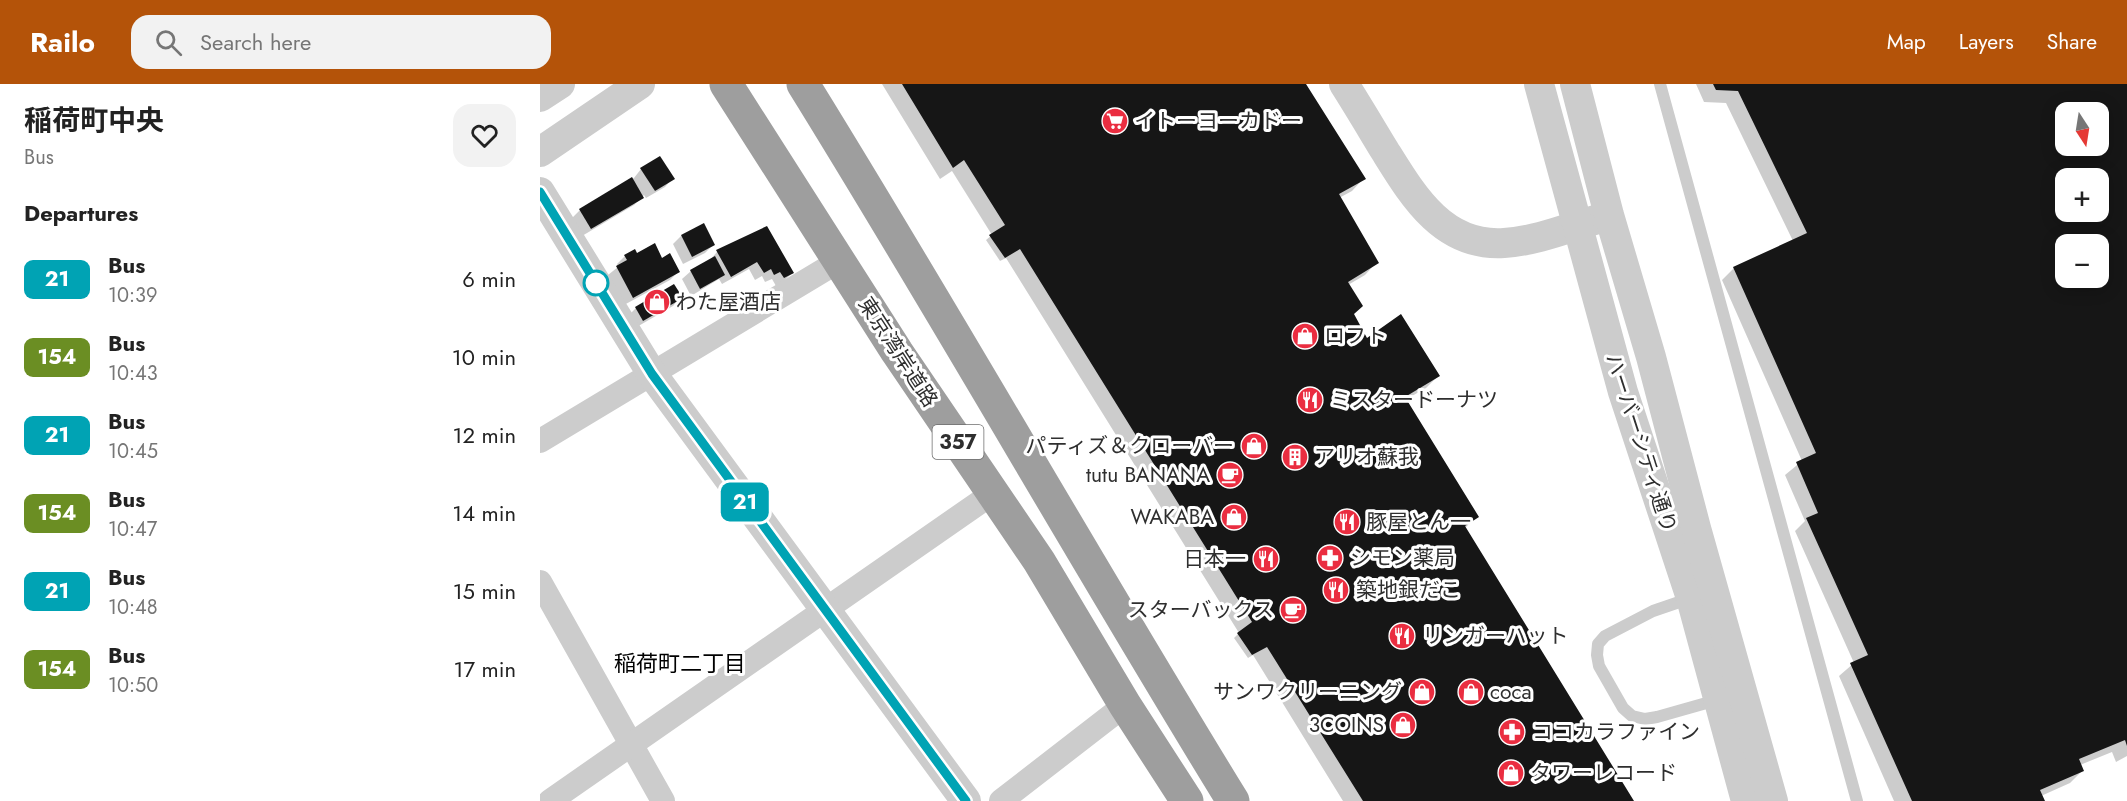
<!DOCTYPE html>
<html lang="en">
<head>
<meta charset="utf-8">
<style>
	body { margin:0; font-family:Jost,"Noto Sans JP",sans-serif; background:#f2f2f2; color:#222; height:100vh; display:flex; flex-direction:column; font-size:22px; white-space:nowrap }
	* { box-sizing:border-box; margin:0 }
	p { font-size:20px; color:#767676 }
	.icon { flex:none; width:33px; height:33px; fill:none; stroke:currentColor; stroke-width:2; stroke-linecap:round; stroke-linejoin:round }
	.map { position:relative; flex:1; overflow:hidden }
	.drawer { display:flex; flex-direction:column; background:#fff; width:540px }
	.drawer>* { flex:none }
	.badge { padding:0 12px; border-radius:9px; font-size:21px; line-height:39px }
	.needle { width:39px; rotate:168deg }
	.buttons { position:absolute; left:1515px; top:18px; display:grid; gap:12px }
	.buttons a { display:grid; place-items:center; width:54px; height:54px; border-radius:12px; background:#fff; box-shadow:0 3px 15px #0003; font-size:30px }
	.map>.badge { position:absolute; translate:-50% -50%; box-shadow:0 0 0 3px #fff }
	h2 { padding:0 24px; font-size:22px; line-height:54px }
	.round { display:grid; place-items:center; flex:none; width:63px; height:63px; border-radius:18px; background:#f2f2f2 }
	.summary { display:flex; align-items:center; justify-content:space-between; height:102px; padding:0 24px }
	h1 { font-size:28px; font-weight:700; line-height:45px }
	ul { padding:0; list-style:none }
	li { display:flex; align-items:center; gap:18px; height:78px; padding:0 24px }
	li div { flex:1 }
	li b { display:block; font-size:22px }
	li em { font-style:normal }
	li .badge { min-width:66px; font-weight:700; text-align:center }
	header { display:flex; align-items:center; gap:36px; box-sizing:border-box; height:84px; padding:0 30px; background:#b45309; color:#fff }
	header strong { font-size:28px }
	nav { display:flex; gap:33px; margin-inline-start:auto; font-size:21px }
	.search { width:420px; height:54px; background:#f2f2f2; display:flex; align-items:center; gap:15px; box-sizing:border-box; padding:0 21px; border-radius:18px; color:#767676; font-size:22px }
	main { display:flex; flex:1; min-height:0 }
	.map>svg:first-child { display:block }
	.shadow { fill:#0003; fill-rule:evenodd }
	.building { fill:#161616; fill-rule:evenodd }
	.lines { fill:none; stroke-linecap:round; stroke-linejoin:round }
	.service { stroke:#ccc; stroke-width:12 }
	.minor { stroke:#ccc; stroke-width:24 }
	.tertiary { stroke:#ccc; stroke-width:30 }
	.trunk { stroke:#9e9e9e; stroke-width:33 }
	.line-casing { stroke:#fff; stroke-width:14 }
	.line { stroke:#00a3b4; stroke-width:9 }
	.stop-dot { fill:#fff; stroke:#00a3b4; stroke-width:3 }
	.labels { text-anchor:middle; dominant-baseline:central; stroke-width:6; stroke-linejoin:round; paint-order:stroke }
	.shield { fill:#fff; stroke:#6d6d6d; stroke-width:1.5 }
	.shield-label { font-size:20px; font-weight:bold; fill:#2f2f2f }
	.poi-label { font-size:21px; fill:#2f2f2f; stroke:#fff; text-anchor:start }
	.street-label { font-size:21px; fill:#2f2f2f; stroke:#fff }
	.neighbourhood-label { font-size:22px; fill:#000; stroke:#fff }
</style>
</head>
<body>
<header>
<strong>Railo</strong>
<div class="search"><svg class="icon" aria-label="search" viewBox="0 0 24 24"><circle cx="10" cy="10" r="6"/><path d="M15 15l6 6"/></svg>Search here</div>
<nav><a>Map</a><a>Layers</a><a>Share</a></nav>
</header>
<main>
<section class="drawer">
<div class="summary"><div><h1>稲荷町中央</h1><p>Bus</p></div><a class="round"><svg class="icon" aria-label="heart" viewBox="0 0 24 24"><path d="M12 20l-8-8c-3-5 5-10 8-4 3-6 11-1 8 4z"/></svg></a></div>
<h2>Departures</h2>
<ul>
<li><span class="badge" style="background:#00a3b4;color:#fff">21</span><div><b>Bus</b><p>10:39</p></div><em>6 min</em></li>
<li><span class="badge" style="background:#6b8e23;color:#fff">154</span><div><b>Bus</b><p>10:43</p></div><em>10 min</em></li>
<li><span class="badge" style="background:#00a3b4;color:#fff">21</span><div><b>Bus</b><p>10:45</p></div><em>12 min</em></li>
<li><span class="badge" style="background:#6b8e23;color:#fff">154</span><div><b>Bus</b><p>10:47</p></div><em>14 min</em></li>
<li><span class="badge" style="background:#00a3b4;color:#fff">21</span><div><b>Bus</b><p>10:48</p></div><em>15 min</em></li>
<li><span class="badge" style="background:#6b8e23;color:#fff">154</span><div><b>Bus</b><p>10:50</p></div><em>17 min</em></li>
</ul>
</section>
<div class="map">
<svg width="1587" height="717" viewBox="0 0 1587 717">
	<rect width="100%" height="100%" fill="#fff"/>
	<!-- shadow -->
	<g class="shadow">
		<path d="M342 0H764L824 94 812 107 799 114 837 178 825 191 808 201 812 230 826 256 898 292 886 304 865 316 937 432 925 444 1092 717H803L713 571 708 574 694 554 699 549 466 174 460 177 446 156 452 151 412 87 400 95Z"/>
		<path d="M1156 0H1587V672L1576 678 1572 668 1540 681 1542 687 1530 699 1501 712 1503 717H1354L1299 592 1314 579 1255 447 1265 437 1245 391 1262 377 1182 196 1194 184 1253 157 1186 19 1164 18ZM1526 28H1558V62H1526ZM1526 94H1558V128H1526ZM1526 160H1558V194H1526Z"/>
		<path d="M101 85 133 94 125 103 106 114 104 111 94 121 42 152 31 135 40 126 94 94Z"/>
		<path d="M226 144 252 189 244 197 236 202 232 195 225 198 222 192 215 196 209 185 182 200 179 195 151 212 142 195 151 187 169 177 177 168Z"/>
		<path d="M141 152 173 161 165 169 143 180 133 160Z"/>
		<path d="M94 167 97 171 138 188 130 196 84 221 68 191 78 183 77 180 85 172Z"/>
		<path d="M141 214 133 222 95 244 88 232 96 224Z"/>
	</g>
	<!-- building -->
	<g class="building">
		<path d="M362 0H766L826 95 799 110 839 179 808 198 823 222 814 230 827 254 861 230 900 292 865 313 939 433 925 442 1094 717H823L727 563 712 571 697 549 712 538 480 165 465 174 449 151 465 141 424 76 413 84Z"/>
		<path d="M1173 0H1587V662L1585 656 1539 675 1544 687 1500 706 1505 717H1372L1310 579 1328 571 1266 434 1278 429 1256 378 1276 369 1193 183 1267 149 1198 7 1176 6ZM1526 28H1558V62H1526ZM1526 94H1558V128H1526ZM1526 160H1558V194H1526Z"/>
		<path d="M120 72 135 95 115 107 100 84Z"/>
		<path d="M92 93 104 114 51 145 39 125Z"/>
		<path d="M164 139 175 161 152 173 141 151Z"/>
		<path d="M227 142 254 189 244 194 240 188 234 191 231 185 224 189 217 178 191 193 176 166Z"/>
		<path d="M115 159 122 174 130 169 140 188 93 214 76 182 87 176 84 171 95 165 97 169Z"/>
		<path d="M175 172 185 191 160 205 150 186Z"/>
		<path d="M134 200 143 214 103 237 95 223Z"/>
	</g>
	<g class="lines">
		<!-- service -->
		<g class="service">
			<path d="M1120 0 1317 717"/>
			<path d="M1151 514 1113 527 1065 552 1058 560 1057 571 1059 582 1083 624 1092 632 1105 635 1117 633 1177 616"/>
		</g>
		<!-- minor -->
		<g class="minor">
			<path d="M0 357 299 177"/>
			<path d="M0 498 123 717"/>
			<path d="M10 717 453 409"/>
			<path d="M461 717 585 621"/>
		</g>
		<!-- tertiary -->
		<g class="tertiary">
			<path d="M804 0C818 22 831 44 845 67 873 112 903 163 964 159 996 157 1028 144 1058 135"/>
			<path d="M999 0 1083 308 1151 514 1206 717"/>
			<path d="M1035 0 1069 131 1111 273 1156 444 1233 717"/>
			<path d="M0 13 20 0"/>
			<path d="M0 68 100 0"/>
			<path d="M0 108 112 290 426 717"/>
		</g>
		<!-- trunk -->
		<g class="trunk">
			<path d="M186 0 357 268 499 477 585 621 647 717"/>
			<path d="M263 0C410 237 547 480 693 717"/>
		</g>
	</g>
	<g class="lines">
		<defs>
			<path id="line" d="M0 108 112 290 426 717"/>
		</defs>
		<!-- line casing -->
		<use href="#line" class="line-casing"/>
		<!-- line -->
		<use href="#line" class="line"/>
	</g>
	<!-- icons -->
	<defs>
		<symbol id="supermarket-disc" viewBox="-11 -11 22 22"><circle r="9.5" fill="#ea2d40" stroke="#fff"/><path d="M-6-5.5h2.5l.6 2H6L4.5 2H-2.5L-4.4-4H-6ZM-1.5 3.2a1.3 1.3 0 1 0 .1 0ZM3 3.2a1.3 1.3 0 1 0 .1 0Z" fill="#fff"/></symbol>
		<symbol id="shop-disc" viewBox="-11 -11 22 22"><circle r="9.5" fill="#ea2d40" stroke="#fff"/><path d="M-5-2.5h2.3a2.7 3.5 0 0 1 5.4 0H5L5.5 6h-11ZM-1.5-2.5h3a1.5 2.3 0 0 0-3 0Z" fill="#fff"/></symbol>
		<symbol id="restaurant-disc" viewBox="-11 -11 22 22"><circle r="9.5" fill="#ea2d40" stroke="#fff"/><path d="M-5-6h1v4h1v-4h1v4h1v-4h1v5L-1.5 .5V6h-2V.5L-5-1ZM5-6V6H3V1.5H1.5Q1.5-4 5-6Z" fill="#fff"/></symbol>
		<symbol id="building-disc" viewBox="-11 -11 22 22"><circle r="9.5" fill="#ea2d40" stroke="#fff"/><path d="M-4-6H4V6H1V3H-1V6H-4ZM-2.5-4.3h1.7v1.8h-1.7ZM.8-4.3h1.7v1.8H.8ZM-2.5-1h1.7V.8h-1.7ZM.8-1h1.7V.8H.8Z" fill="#fff"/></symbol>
		<symbol id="cafe-disc" viewBox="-11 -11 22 22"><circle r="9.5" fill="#ea2d40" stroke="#fff"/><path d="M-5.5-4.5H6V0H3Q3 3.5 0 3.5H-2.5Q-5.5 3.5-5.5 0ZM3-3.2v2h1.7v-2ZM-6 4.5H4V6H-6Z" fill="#fff"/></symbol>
		<symbol id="pharmacy-disc" viewBox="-11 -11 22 22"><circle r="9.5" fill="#ea2d40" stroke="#fff"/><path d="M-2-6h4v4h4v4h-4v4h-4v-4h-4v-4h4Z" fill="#fff"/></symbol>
	</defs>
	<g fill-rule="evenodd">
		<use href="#supermarket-disc" x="560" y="22" width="30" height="30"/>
		<use href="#shop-disc" x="102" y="203" width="30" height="30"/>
		<use href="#shop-disc" x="750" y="237" width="30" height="30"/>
		<use href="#restaurant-disc" x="755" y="301" width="30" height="30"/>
		<use href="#shop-disc" x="699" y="347" width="30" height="30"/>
		<use href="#building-disc" x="740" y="358" width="30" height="30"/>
		<use href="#cafe-disc" x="675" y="376" width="30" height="30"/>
		<use href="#shop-disc" x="679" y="418" width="30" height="30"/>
		<use href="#restaurant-disc" x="792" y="423" width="30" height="30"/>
		<use href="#pharmacy-disc" x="775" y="459" width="30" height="30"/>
		<use href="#restaurant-disc" x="711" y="460" width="30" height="30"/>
		<use href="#restaurant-disc" x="781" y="491" width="30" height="30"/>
		<use href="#cafe-disc" x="738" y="511" width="30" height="30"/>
		<use href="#restaurant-disc" x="847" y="537" width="30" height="30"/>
		<use href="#shop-disc" x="867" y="593" width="30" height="30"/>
		<use href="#shop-disc" x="916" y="593" width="30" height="30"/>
		<use href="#shop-disc" x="848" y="626" width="30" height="30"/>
		<use href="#pharmacy-disc" x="957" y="633" width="30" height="30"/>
		<use href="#shop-disc" x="956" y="674" width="30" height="30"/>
	</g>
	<!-- markers -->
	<circle class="stop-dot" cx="56" cy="199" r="12"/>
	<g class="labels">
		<!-- shield labels -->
		<rect class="shield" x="392.5" y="341" width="51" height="34" rx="4.5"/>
		<g class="shield-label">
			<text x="418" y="358">357</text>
		</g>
		<!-- poi labels -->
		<g class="poi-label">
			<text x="594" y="37">イトーヨーカドー</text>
			<text x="136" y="218">わた屋酒店</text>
			<text x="784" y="252">ロフト</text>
			<text x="790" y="316">ミスタードーナツ</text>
			<text x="694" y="362" text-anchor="end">パティズ＆クローバー</text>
			<text x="774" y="373">アリオ蘇我</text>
			<text x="670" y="391" text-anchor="end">tutu BANANA</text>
			<text x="674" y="433" text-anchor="end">WAKABA</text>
			<text x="826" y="438">豚屋とん一</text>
			<text x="810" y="474">シモン薬局</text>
			<text x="706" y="475" text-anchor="end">日本一</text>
			<text x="816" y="506">築地銀だこ</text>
			<text x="734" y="526" text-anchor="end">スターバックス</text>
			<text x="882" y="552">リンガーハット</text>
			<text x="862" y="608" text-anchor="end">サンワクリーニング</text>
			<text x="950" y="608">coca</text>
			<text x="844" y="641" text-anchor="end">3COINS</text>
			<text x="992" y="648">ココカラファイン</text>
			<text x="990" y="689">タワーレコード</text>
		</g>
		<!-- street labels -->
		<g class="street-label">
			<text transform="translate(358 268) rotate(57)">東京湾岸道路</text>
			<text transform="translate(1101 359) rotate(72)">ハーバーシティ通り</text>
		</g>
		<!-- neighbourhood labels -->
		<g class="neighbourhood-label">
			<text x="140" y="579">稲荷町二丁目</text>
		</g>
	</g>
</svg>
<div class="buttons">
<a><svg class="needle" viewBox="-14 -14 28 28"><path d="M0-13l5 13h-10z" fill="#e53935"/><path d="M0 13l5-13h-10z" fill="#767676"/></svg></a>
<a>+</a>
<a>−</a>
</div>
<b class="badge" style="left:205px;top:418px;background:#00a3b4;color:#fff">21</b>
</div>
</main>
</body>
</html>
